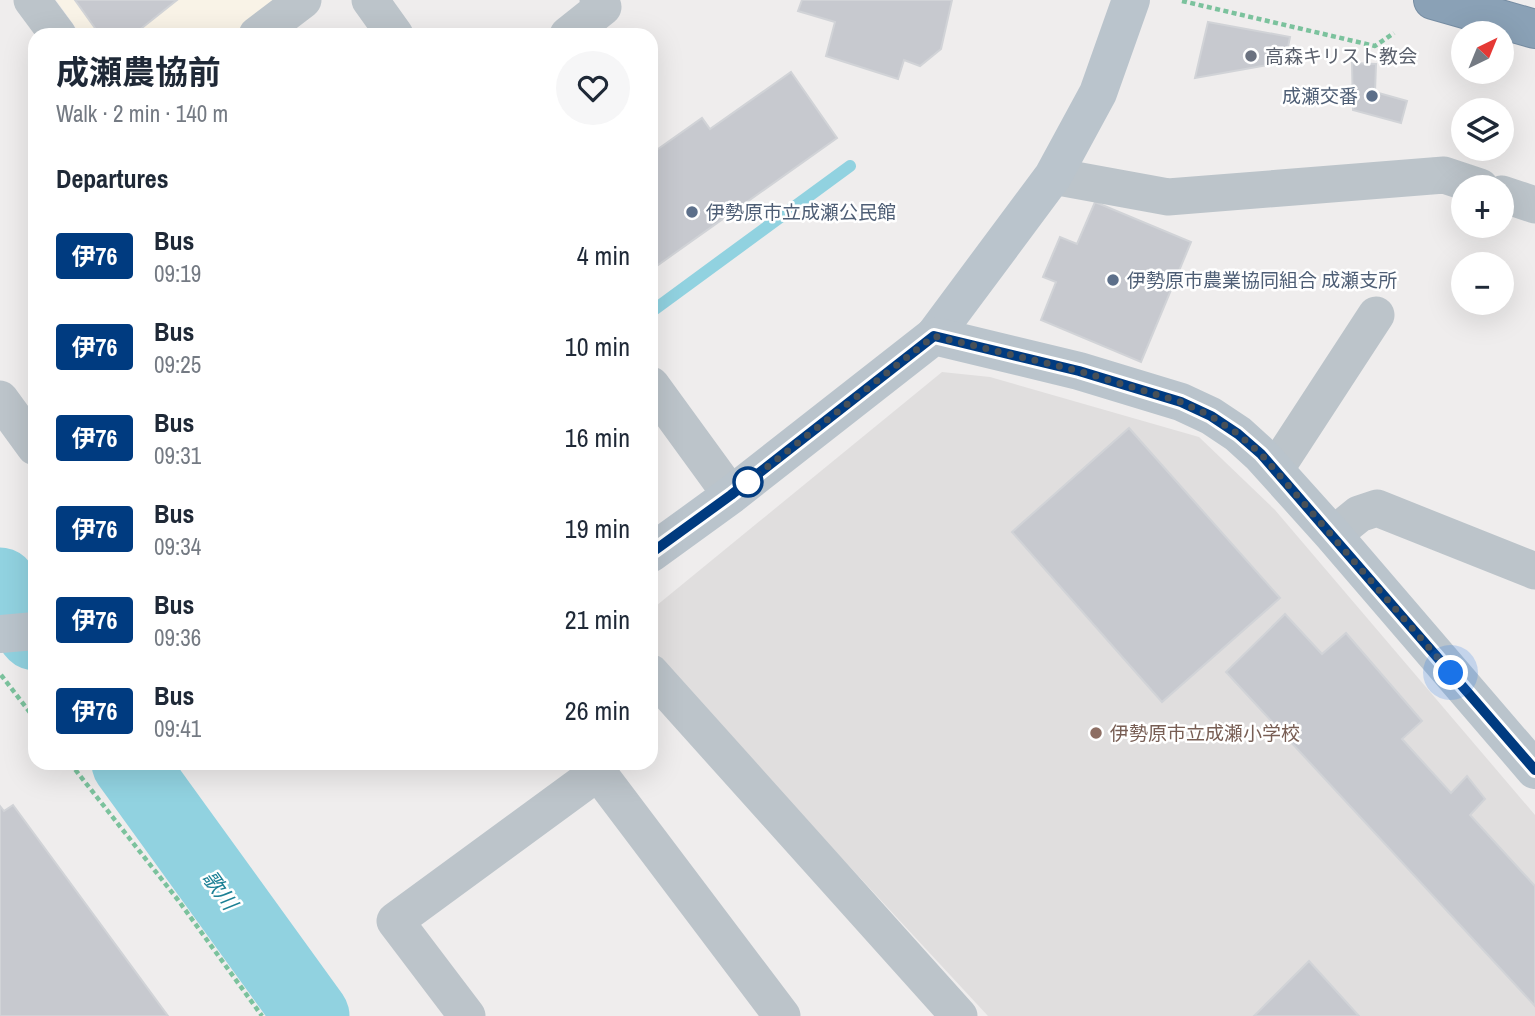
<!DOCTYPE html>
<html lang="en">
<head>
<meta charset="utf-8">
<style>
	body { margin:0; font-family:"Archivo Narrow","Noto Sans JP",sans-serif; background:#f6f6f7; color:#1f2937; height:100vh; display:flex; flex-direction:column; font-size:26px; white-space:nowrap }
	* { box-sizing:border-box; margin:0 }
	p { font-size:23px; color:#747a83 }
	.icon { flex:none; width:38px; height:38px; fill:none; stroke:currentColor; stroke-width:2; stroke-linecap:round; stroke-linejoin:round }
	.map { position:relative; flex:1; overflow:hidden }
	.drawer { position:absolute; left:28px; top:28px; width:630px; height:742px; display:flex; flex-direction:column; background:#fff; border-radius:21px; box-shadow:0 7px 28px #0002 }
	.drawer>* { flex:none }
	.badge { padding:0 14px; border-radius:5px; font-size:24px; line-height:46px }
	.needle { width:46px; rotate:43deg }
	.fabs { position:absolute; left:1451px; top:21px; display:grid; gap:14px }
	.fabs a { display:grid; place-items:center; width:63px; height:63px; border-radius:50%; background:#fff; box-shadow:0 7px 28px #0002; font-size:35px }
	.you { position:absolute; width:35px; height:35px; margin:-18px; border:5px solid #fff; border-radius:50%; background:#1a73e8; box-shadow:0 0 0 10px #1a73e833 }
	.map>.badge { position:absolute; translate:-50% -50%; box-shadow:0 0 0 4px #fff }
	h2 { padding:0 28px; font-size:26px; line-height:63px }
	.round { display:grid; place-items:center; flex:none; width:74px; height:74px; border-radius:37px; background:#f6f6f7 }
	.summary { display:flex; align-items:center; justify-content:space-between; height:119px; padding:0 28px }
	h1 { font-size:33px; font-weight:700; line-height:52px }
	ul { padding:0; list-style:none }
	li { display:flex; align-items:center; gap:21px; height:91px; padding:0 28px }
	li div { flex:1 }
	li b { display:block; font-size:26px }
	li em { font-style:normal }
	li .badge { min-width:77px; font-weight:700; text-align:center }
	.map>svg:first-child { display:block }
	.commercial { fill:#f9f3e7 }
	.education { fill:#e0dede }
	.lines { fill:none; stroke-linecap:round; stroke-linejoin:round }
	.stream { stroke:#91d2e0; stroke-width:12 }
	.river { stroke:#91d2e0; stroke-width:75 }
	.building { fill:#c7c9cf; stroke:#d1d3d7; stroke-width:2 }
	.highway-casing { stroke:#758ca2; stroke-width:40 }
	.path { stroke:#7bc29d; stroke-width:4.5; stroke-dasharray:5 3.5; stroke-linecap:butt }
	.street { stroke:#bcc4ca; stroke-width:37 }
	.secondary { stroke:#bac4cc; stroke-width:38 }
	.highway { stroke:#8aa1b6; stroke-width:38 }
	.line-casing { stroke:#fff; stroke-width:16 }
	.line { stroke:#003b80; stroke-width:10 }
	.walk { stroke:#475058; stroke-width:7; stroke-dasharray:0 12.6 }
	.worship-dot { fill:#6b7280; stroke:#fff; stroke-width:2.5 }
	.service-dot { fill:#5c6f8a; stroke:#fff; stroke-width:2.5 }
	.stop-dot { fill:#fff; stroke:#003b80; stroke-width:3.5 }
	.education-dot { fill:#8d6e63; stroke:#fff; stroke-width:2.5 }
	.labels { text-anchor:middle; dominant-baseline:central; stroke-width:5; stroke-linejoin:round; paint-order:stroke }
	.worship-label { font-size:19px; fill:#5b616d; stroke:#fff; text-anchor:start }
	.service-label { font-size:19px; fill:#4e5e75; stroke:#fff; text-anchor:start }
	.education-label { font-size:19px; fill:#785e54; stroke:#fff; text-anchor:start }
	.water-label { font-size:21px; font-style:italic; fill:#1c8095; stroke:#fff }
</style>
</head>
<body>
<div class="map">
<svg width="1535" height="1016" viewBox="0 0 1535 1016">
	<rect width="100%" height="100%" fill="#efeded"/>
	<!-- commercial -->
	<path class="commercial" d="M56 0H277L231 35H81Z"/>
	<!-- education -->
	<path class="education" d="M942 372 990 377 1199 437 1275 510 1535 815V1016H988L651 652V610Z"/>
	<g class="lines">
		<!-- stream -->
		<path class="stream" d="M651 312 850 166"/>
		<!-- river -->
		<g class="river">
			<path d="M0 585 35 633"/>
			<path d="M129 763 312 1016"/>
		</g>
	</g>
	<!-- building -->
	<g class="building">
		<path d="M75 0H177L133 35H100Z"/>
		<path d="M802 0H952L941 49 920 66 904 60 898 79 826 56 835 22 798 11Z"/>
		<path d="M1208 22 1290 37 1285 62 1195 78Z"/>
		<path d="M1352 63 1376 64 1375 92 1407 101 1401 123 1353 110Z"/>
		<path d="M791 72 837 138 651 270V154L702 118 710 129Z"/>
		<path d="M1095 202 1191 242 1141 362 1041 320 1056 282 1043 277 1060 237 1077 244Z"/>
		<path d="M1129 428 1280 598 1162 702 1012 532Z"/>
		<path d="M1285 614 1322 654 1346 633 1422 721 1402 739 1451 793 1467 776 1485 799 1470 815 1535 886V1006L1226 672Z"/>
		<path d="M13 805 168 1016H0V806L4 811Z"/>
		<path d="M1309 961 1359 1016H1254Z"/>
	</g>
	<g class="lines">
		<defs>
			<path id="highway" d="M1433 0 1535 29"/>
		</defs>
		<!-- highway casing -->
		<use href="#highway" class="highway-casing"/>
		<!-- path -->
		<g class="path">
			<path d="M1182 1 1375 46 1394 33"/>
			<path d="M1 675 35 719"/>
			<path d="M70 763 178 900 262 1016"/>
		</g>
		<!-- street -->
		<g class="street">
			<path d="M32 0 58 35"/>
			<path d="M370 0 395 35"/>
			<path d="M257 35 303 0"/>
			<path d="M568 35 603 7 598 0"/>
			<path d="M1053 176 1168 197 1444 175 1480 187"/>
			<path d="M1502 194 1535 205"/>
			<path d="M651 385 731 495"/>
			<path d="M0 399 35 447"/>
			<path d="M1275 470 1376 315"/>
			<path d="M1333 535 1359 514 1377 508 1535 571"/>
			<path d="M651 673 959 1016"/>
			<path d="M591 763 782 1016"/>
			<path d="M467 1016 395 921 597 773"/>
		</g>
		<!-- secondary -->
		<g class="secondary">
			<path d="M934 336 1053 176 1098 93 1131 0"/>
			<path d="M651 553 731 495 934 336 1079 371 1181 402 1211 416 1238 434 1261 455 1333 535 1535 770"/>
			<path d="M0 634 35 631"/>
		</g>
		<!-- highway -->
		<use href="#highway" class="highway"/>
	</g>
	<g class="lines">
		<defs>
			<path id="line" d="M651 553 731 495 934 336 1079 371 1181 402 1211 416 1238 434 1261 454 1535 770"/>
		</defs>
		<!-- line casing -->
		<use href="#line" class="line-casing"/>
		<!-- line -->
		<use href="#line" class="line"/>
		<!-- walk -->
		<path class="walk" d="M748 482 934 336 1079 371 1181 402 1211 416 1238 434 1261 454 1451 673"/>
	</g>
	<!-- markers -->
	<circle class="worship-dot" cx="1251" cy="56" r="7"/>
	<g class="service-dot">
		<circle cx="1372" cy="96" r="7"/>
		<circle cx="692" cy="212" r="7"/>
		<circle cx="1113" cy="280" r="7"/>
	</g>
	<circle class="stop-dot" cx="748" cy="482" r="14"/>
	<circle class="education-dot" cx="1096" cy="733" r="7"/>
	<g class="labels">
		<!-- worship labels -->
		<g class="worship-label">
			<text x="1265" y="56">高森キリスト教会</text>
		</g>
		<!-- service labels -->
		<g class="service-label">
			<text x="1358" y="96" text-anchor="end">成瀬交番</text>
			<text x="706" y="212">伊勢原市立成瀬公民館</text>
			<text x="1127" y="280">伊勢原市農業協同組合 成瀬支所</text>
		</g>
		<!-- education labels -->
		<g class="education-label">
			<text x="1110" y="733">伊勢原市立成瀬小学校</text>
		</g>
		<!-- water labels -->
		<g class="water-label">
			<text transform="translate(220 890) rotate(54)">歌川</text>
		</g>
	</g>
</svg>
<div class="fabs">
<a><svg class="needle" viewBox="-14 -14 28 28"><path d="M0-13l5 13h-10z" fill="#e53935"/><path d="M0 13l5-13h-10z" fill="#747a83"/></svg></a>
<a><svg class="icon" aria-label="layers" viewBox="0 0 24 24"><path d="M12 4l9 5-9 5-9-5zM3 14l9 5 9-5"/></svg></a>
<a>+</a>
<a>−</a>
</div>
<div class="you" style="left:1451px;top:673px"></div>
<section class="drawer">
<div class="summary"><div><h1>成瀬農協前</h1><p>Walk · 2 min · 140 m</p></div><a class="round"><svg class="icon" aria-label="heart" viewBox="0 0 24 24"><path d="M12 20l-8-8c-3-5 5-10 8-4 3-6 11-1 8 4z"/></svg></a></div>
<h2>Departures</h2>
<ul>
<li><span class="badge" style="background:#003b80;color:#fff">伊76</span><div><b>Bus</b><p>09:19</p></div><em>4 min</em></li>
<li><span class="badge" style="background:#003b80;color:#fff">伊76</span><div><b>Bus</b><p>09:25</p></div><em>10 min</em></li>
<li><span class="badge" style="background:#003b80;color:#fff">伊76</span><div><b>Bus</b><p>09:31</p></div><em>16 min</em></li>
<li><span class="badge" style="background:#003b80;color:#fff">伊76</span><div><b>Bus</b><p>09:34</p></div><em>19 min</em></li>
<li><span class="badge" style="background:#003b80;color:#fff">伊76</span><div><b>Bus</b><p>09:36</p></div><em>21 min</em></li>
<li><span class="badge" style="background:#003b80;color:#fff">伊76</span><div><b>Bus</b><p>09:41</p></div><em>26 min</em></li>
</ul>
</section>
</div>
</body>
</html>
